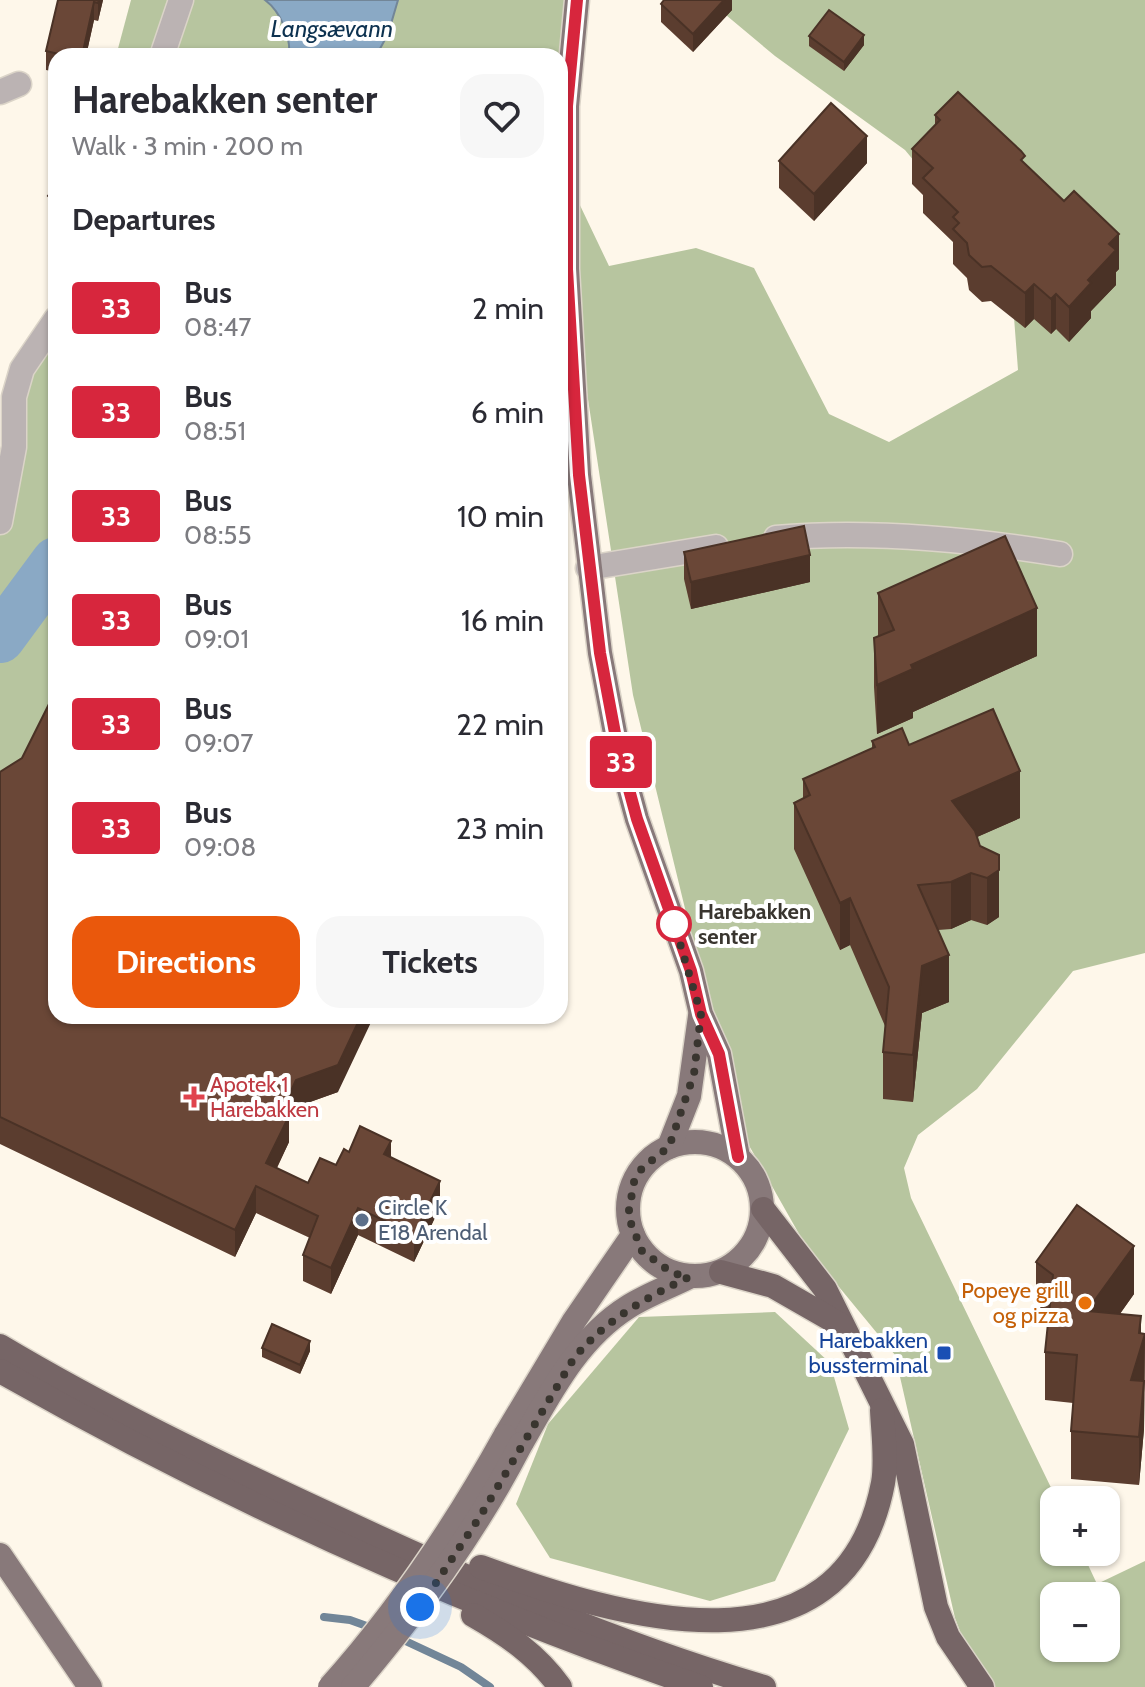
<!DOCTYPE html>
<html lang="en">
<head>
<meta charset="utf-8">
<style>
	body { margin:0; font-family:Cabin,sans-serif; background:#f7f7f7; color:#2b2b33; height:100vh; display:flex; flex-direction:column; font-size:30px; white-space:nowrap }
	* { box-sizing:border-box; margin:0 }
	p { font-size:26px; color:#7c7c81 }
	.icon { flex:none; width:44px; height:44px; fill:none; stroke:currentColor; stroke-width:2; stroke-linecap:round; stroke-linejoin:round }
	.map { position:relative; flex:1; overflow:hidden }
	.details { position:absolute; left:48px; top:48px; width:520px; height:976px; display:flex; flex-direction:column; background:#fff; border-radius:24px; box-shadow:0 2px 6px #0004 }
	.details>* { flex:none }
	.badge { padding:0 16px; border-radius:6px; font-size:28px; line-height:52px }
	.tools { position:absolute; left:1040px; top:1486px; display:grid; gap:16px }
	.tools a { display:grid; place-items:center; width:80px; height:80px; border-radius:16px; background:#fff; box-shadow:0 2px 6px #0004; font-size:40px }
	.you { position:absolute; width:40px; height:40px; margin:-20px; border:6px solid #fff; border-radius:50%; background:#1a73e8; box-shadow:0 0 0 12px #1a73e833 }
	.map>.badge { position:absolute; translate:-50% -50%; box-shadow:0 0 0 4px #fff }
	h2 { padding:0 24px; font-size:30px; line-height:72px }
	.round { display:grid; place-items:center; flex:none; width:84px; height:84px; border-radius:24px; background:#f7f7f7 }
	.head { display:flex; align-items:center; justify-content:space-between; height:136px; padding:0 24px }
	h1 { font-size:38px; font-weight:700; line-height:60px }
	.action { display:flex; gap:16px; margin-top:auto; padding:16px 24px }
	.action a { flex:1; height:92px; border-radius:24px; background:#ea580c; color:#fff; font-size:32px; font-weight:700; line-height:92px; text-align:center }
	.action a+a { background:#f7f7f7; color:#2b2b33 }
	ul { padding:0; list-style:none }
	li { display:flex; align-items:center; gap:24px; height:104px; padding:0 24px }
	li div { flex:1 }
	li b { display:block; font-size:30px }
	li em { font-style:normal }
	li .badge { min-width:88px; font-weight:700; text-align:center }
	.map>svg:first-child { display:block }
	.forest { fill:#b7c59f; fill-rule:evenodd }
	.water { fill:#8aa9c5; stroke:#728698; stroke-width:2 }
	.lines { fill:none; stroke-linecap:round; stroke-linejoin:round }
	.stream { stroke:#728698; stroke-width:8 }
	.river { stroke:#8aa9c5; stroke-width:50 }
	.minor-casing { stroke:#dbd4c8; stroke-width:27 }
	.major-casing { stroke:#dbd4c8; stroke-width:27 }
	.highway-casing { stroke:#dbd4c8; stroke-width:27 }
	.minor { stroke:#bbb3b3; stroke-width:24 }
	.major { stroke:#88797a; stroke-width:24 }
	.highway { stroke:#766566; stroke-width:24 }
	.major-bridge-casing { stroke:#dbd4c8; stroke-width:27; stroke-linecap:butt }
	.major-bridge { stroke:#88797a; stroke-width:24 }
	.wall { fill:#5b3d2f }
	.shaded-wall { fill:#4a3226 }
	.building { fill:#6a4737; stroke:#4a3226; stroke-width:2 }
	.line-casing { stroke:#fff; stroke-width:18 }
	.line { stroke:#d7263d; stroke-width:12 }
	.walk { stroke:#39352f; stroke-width:8; stroke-dasharray:0 14.4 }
	.stop-dot { fill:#fff; stroke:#d7263d; stroke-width:4 }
	.health-dot { fill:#e0444e; stroke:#fff; stroke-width:3 }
	.service-dot { fill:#5c6f8a; stroke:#fff; stroke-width:3 }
	.food-dot { fill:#e8710a; stroke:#fff; stroke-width:3 }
	.transit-dot { fill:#1a4fb4; stroke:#fff; stroke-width:3 }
	.labels { text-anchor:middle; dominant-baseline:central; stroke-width:8; stroke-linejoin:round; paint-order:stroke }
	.stop-label { font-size:22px; font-weight:bold; fill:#39352f; stroke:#fff; text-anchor:start }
	.health-label { font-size:22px; fill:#be3a42; stroke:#fff; text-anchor:start }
	.service-label { font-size:22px; fill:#4e5e75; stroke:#fff; text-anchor:start }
	.food-label { font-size:22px; fill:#c56008; stroke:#fff; text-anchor:end }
	.transit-label { font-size:22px; fill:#164399; stroke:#fff; text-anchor:end }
	.water-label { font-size:24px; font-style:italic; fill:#0d3250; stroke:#fff }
</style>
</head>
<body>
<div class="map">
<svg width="1145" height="1687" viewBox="0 0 1145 1687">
	<rect width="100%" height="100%" fill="#fef7ea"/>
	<!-- forest -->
	<g class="forest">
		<path d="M131 0H265C281 12 291 37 289 56H116Z"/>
		<path d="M398 0H573L577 199 609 266 696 248 754 268 829 414 889 442 1018 370 1011 278 905 150 775 56 708 0H1145V953L1073 971 977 1089 918 1135 904 1168 911 1198 1057 1500 1054 1552H1082L1097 1584 1145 1561V1687H981L955 1618 895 1355 807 1248 738 1126 633 695 570 281 560 56H376L388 34ZM1054 1596H1106V1648H1054Z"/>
		<path d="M56 318V700L11 783 0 790V483L17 371Z"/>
		<path d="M775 1312 830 1363 849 1429 775 1581 710 1601 550 1558 516 1504 548 1424 639 1317Z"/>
	</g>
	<!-- water -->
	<path class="water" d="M265 0H398L388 34 376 56H289C291 37 281 12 265 0Z"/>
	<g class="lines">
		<!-- stream -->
		<g class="stream">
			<path d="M324 1617 350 1620 375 1629"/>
			<path d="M399 1638 461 1667 490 1687"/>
		</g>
		<!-- river -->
		<path class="river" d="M0 638 56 562"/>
		<defs>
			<g id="minor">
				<path d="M162 56 181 0"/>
				<path d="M0 92 19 84"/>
				<path d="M0 522 14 447V397L22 369 56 319"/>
				<path d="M776 538C869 530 967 539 1060 554"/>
				<path d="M588 568 716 547"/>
			</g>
			<g id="major">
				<path d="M577 0 567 106V269L579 475 600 653 618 749 637 819 691 971 701 1014 719 1054 738 1157"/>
				<circle cx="695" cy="1209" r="67"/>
				<path d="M669 1147 689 1096 700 1016"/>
				<path d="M505 1436 574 1321 633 1235"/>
				<path d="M521 1444C550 1394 577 1339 628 1307 647 1295 669 1287 689 1277"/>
				<path d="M0 1555 90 1687"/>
			</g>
			<g id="highway">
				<path d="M763 1209 825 1289 902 1444 936 1607 948 1637 982 1687"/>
				<path d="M721 1272 773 1286 841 1325"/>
				<path d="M0 1346C104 1408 214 1461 324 1512 467 1579 612 1642 764 1687"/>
				<path d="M0 1371C224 1498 457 1604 701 1687"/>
				<path d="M481 1567C617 1617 844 1687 883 1483 887 1460 883 1433 882 1410"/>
				<path d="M473 1615C508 1635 537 1655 560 1687"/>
			</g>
		</defs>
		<!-- minor casing -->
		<use href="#minor" class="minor-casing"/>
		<!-- major casing -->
		<use href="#major" class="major-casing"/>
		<!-- highway casing -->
		<use href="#highway" class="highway-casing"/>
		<!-- minor -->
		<use href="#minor" class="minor"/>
		<!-- major -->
		<use href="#major" class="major"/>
		<!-- highway -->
		<use href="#highway" class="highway"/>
		<defs>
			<g id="major-bridge">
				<path d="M330 1687C399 1610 455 1526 505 1436"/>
				<path d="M353 1687C418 1610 475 1533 521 1444"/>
			</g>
		</defs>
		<!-- major-bridge casing -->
		<use href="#major-bridge" class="major-bridge-casing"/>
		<!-- major-bridge -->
		<use href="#major-bridge" class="major-bridge"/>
	</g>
	<!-- wall -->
	<g class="wall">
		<path d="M58 0H103L98 21 94 20 86 56H56V72L46 70V51Z"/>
		<path d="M732 0V10L693 52 661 22V4Z"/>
		<path d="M809 36 864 45 844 71 809 46Z"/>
		<path d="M935 115 1025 164 1119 269 1116 272V285L1091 311V318L1069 342 1056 329 1051 334 1034 319 1025 328 991 301 982 302 969 290 967 278 953 264V242L923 213V195L912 184V149L935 125Z"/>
		<path d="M779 161 867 163 814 221 779 188Z"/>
		<path d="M56 186V220L48 213V196Z"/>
		<path d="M684 552 810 582 691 609 684 579Z"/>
		<path d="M878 593 1037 656 913 712V718L877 734 874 687V638L878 637Z"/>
		<path d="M872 741 909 745 1020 818 977 837 999 917 987 925 971 920 951 929 938 930 949 1002 922 1013 913 1102 883 1099V1052L885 1026 850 945 840 950 794 849V803L803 799V779L872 748Z"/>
		<path d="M0 772 338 1092 296 1107 289 1121V1142L277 1168 308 1183 336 1165 349 1152 391 1157 440 1207 414 1262 358 1235 331 1294 303 1281V1255L310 1238 256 1213 235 1257 0 1144Z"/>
		<path d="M1036 1262 1134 1294 1120 1314 1141 1333 1145 1334 1144 1429 1139 1485 1071 1479V1431L1073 1403 1045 1400V1352L1048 1320 1036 1311Z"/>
		<path d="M262 1348 310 1351 300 1374 262 1357Z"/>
	</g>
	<!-- shaded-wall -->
	<g class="shaded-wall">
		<path d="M99 0H103L98 21V3Z"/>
		<path d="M724 0H732V10L693 52V34Z"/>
		<path d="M94 2V20L86 56H82Z"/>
		<path d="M864 35V45L844 71V62Z"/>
		<path d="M867 136V163L814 221V194Z"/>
		<path d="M1119 234V269L1116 272V285L1091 311V318L1069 342V307L1088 280 1109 244Z"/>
		<path d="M1034 284V319L1025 328V293Z"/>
		<path d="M1056 294V329L1051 334V299Z"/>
		<path d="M810 555V582L691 609V582Z"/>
		<path d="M1037 608V656L913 712V718L877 734V685L911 665Z"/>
		<path d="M1020 771V818L952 848V801Z"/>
		<path d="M999 870V917L987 925V878Z"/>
		<path d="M971 873V920L951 929V882Z"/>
		<path d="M850 898V945L840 950V903Z"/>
		<path d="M949 955V1002L922 1013 913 1102V1055L922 966Z"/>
		<path d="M361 1016H374L338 1092 296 1107 289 1121V1142L266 1190V1163L281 1112 296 1080Z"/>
		<path d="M391 1141V1167L384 1154Z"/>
		<path d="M440 1181V1207L414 1262V1235Z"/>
		<path d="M256 1186V1213L235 1257V1230Z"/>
		<path d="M358 1208V1235L331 1294V1268Z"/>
		<path d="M1134 1246V1294L1087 1359V1311Z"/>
		<path d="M1141 1316V1345L1145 1334 1144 1429 1139 1485V1437L1131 1380Z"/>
		<path d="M310 1341V1351L300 1374V1365Z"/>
	</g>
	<!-- building -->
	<g class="building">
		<path d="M58 0H99L98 3 94 2 82 56H67L46 51Z"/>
		<path d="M664 0H724L693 34 661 4Z"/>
		<path d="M829 10 864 35 844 62 809 36Z"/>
		<path d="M958 92 1021 151 1025 156 1021 160 1064 201 1074 191 1119 234 1109 244 1116 250 1088 280 1091 283 1069 307 1056 294 1051 299 1034 284 1025 293 991 266 982 267 969 255 967 243 953 229 959 223 953 217 958 212 923 178 933 168 912 149 940 120 935 115Z"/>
		<path d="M831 103 867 136 814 194 779 161Z"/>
		<path d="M56 186V203L48 196Z"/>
		<path d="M804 526 810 555 691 582 684 552Z"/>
		<path d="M1005 536 1037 608 911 665 913 669 877 685 874 638 894 630 878 593Z"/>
		<path d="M56 690V1016H361L338 1065 296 1080 281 1112 289 1116 266 1163 308 1183 320 1158 336 1165 344 1149 349 1152 360 1126 391 1141 384 1154 440 1181 414 1235 358 1208 331 1268 303 1255 318 1216 256 1186 235 1230 0 1117V772L22 758Z"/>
		<path d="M993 709 1020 771 952 801 975 831 980 846 999 855V870L987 878 971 873 951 882 918 885 949 955 922 966 913 1055 883 1052 889 987 850 898 840 903 794 803 810 795 803 779 875 747 872 741 902 728 909 745Z"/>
		<path d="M1077 1205 1134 1246 1087 1311 1141 1316 1139 1333 1145 1334 1131 1380 1144 1381 1139 1437 1071 1431 1077 1355 1045 1352 1053 1275 1036 1262Z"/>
		<path d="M272 1324 310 1341 300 1365 262 1348Z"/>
	</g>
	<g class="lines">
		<defs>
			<path id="line" d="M577 0 567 106V269L579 475 600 653 618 749 637 819 691 971 701 1014 719 1054 738 1157"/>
		</defs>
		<!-- line casing -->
		<use href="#line" class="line-casing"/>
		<!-- line -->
		<use href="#line" class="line"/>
		<!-- walk -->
		<path class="walk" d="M420 1607 481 1515 574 1358C607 1319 644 1299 689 1277L672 1273 642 1251 628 1216 634 1182 642 1168 669 1147 694 1074 701 1014 673 920 674 924"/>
	</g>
	<!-- markers -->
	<circle class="stop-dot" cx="674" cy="924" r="16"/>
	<path class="health-dot" d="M190 1085h8v8h8v8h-8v8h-8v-8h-8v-8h8z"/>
	<circle class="service-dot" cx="362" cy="1220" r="8"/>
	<circle class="food-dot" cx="1085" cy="1303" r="8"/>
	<rect class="transit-dot" x="936" y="1345" width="16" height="16" rx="4"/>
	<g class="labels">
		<!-- stop labels -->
		<g class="stop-label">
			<text x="698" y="911">Harebakken<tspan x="698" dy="25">senter</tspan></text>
		</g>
		<!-- health labels -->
		<g class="health-label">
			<text x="210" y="1084">Apotek 1<tspan x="210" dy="25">Harebakken</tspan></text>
		</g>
		<!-- service labels -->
		<g class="service-label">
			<text x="378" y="1207">Circle K<tspan x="378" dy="25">E18 Arendal</tspan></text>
		</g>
		<!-- food labels -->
		<g class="food-label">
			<text x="1069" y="1290">Popeye grill<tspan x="1069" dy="25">og pizza</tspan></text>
		</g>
		<!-- transit labels -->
		<g class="transit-label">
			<text x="928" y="1340">Harebakken<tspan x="928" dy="25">bussterminal</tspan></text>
		</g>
		<!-- water labels -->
		<g class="water-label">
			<text x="332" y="28">Langsævann</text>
		</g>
	</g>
</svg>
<div class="tools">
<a>+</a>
<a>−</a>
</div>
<div class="you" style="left:420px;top:1607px"></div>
<b class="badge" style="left:621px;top:762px;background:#d7263d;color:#fff">33</b>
<section class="details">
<div class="head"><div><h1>Harebakken senter</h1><p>Walk · 3 min · 200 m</p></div><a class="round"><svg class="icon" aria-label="heart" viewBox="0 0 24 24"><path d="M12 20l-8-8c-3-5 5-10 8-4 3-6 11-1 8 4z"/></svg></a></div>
<h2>Departures</h2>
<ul>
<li><span class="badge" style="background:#d7263d;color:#fff">33</span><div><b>Bus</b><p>08:47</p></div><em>2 min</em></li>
<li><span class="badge" style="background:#d7263d;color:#fff">33</span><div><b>Bus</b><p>08:51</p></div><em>6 min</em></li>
<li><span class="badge" style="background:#d7263d;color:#fff">33</span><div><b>Bus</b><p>08:55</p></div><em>10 min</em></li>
<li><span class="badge" style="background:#d7263d;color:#fff">33</span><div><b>Bus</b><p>09:01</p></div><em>16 min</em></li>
<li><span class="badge" style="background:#d7263d;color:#fff">33</span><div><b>Bus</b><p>09:07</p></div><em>22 min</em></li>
<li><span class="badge" style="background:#d7263d;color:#fff">33</span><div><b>Bus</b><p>09:08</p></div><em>23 min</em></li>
</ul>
<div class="action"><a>Directions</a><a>Tickets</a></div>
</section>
</div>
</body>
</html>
